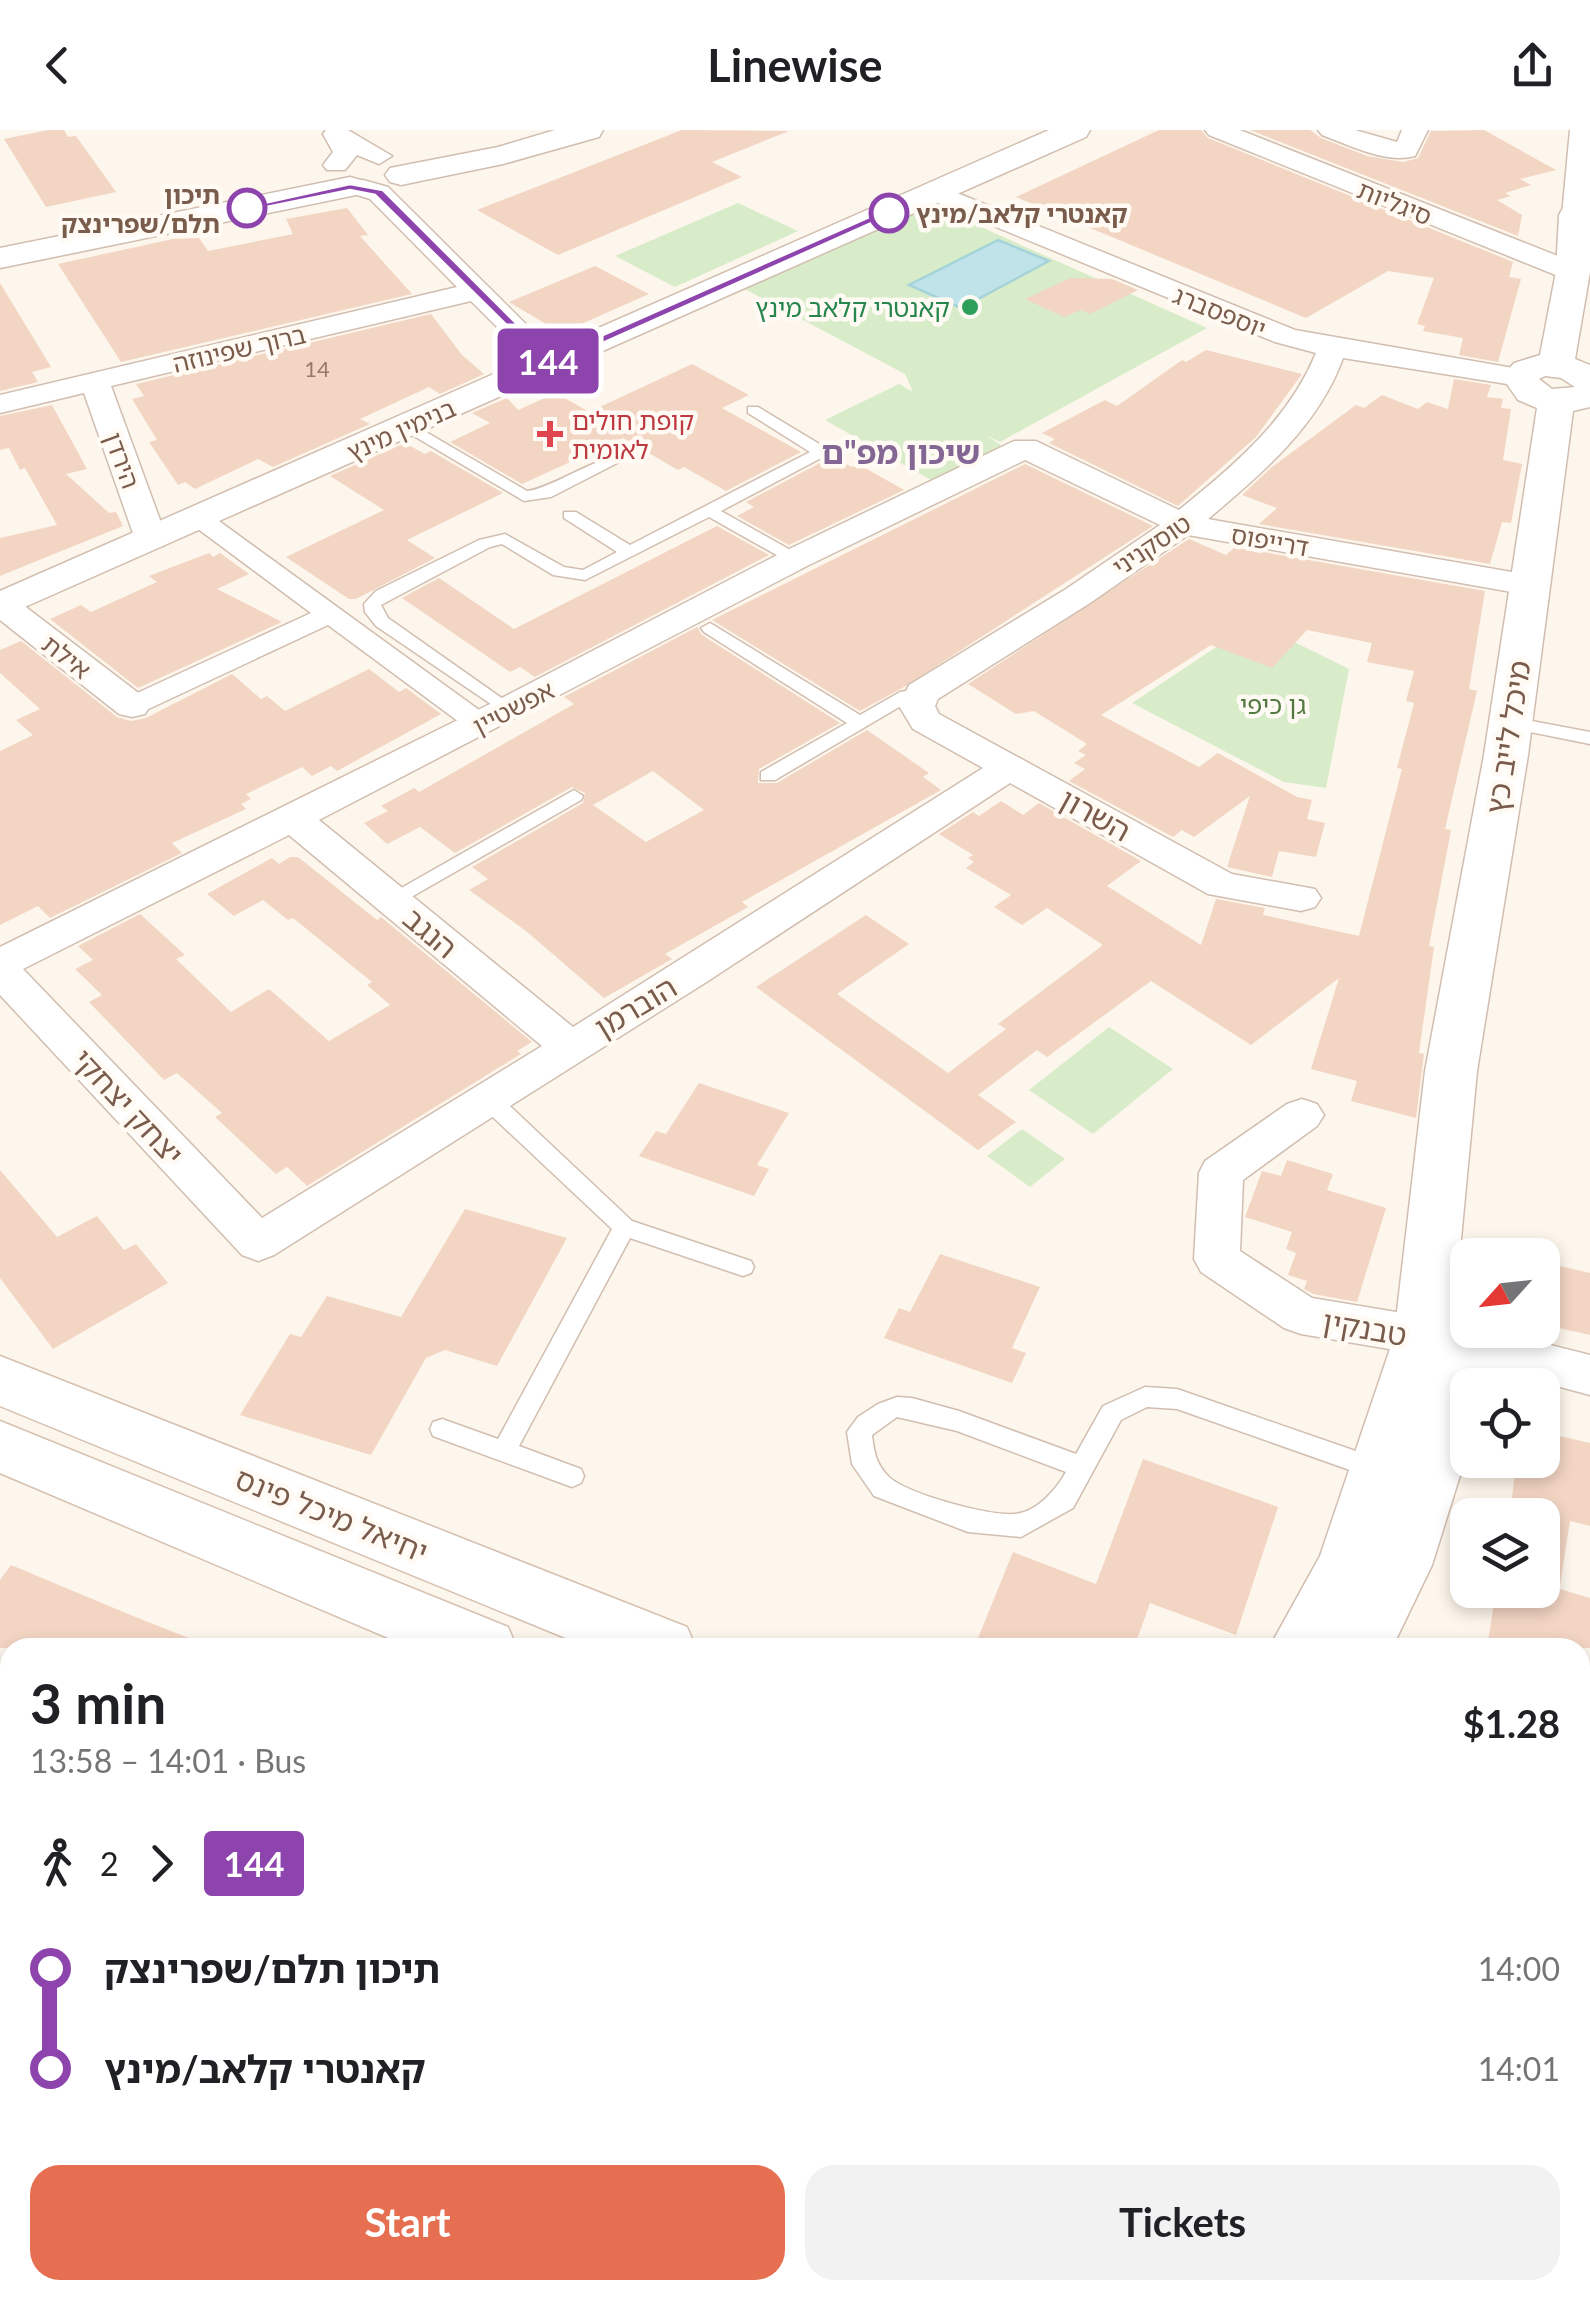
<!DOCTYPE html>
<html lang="en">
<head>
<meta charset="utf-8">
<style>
	body { margin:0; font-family:Lato,"Noto Sans Hebrew",sans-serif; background:#f2f2f2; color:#202124; height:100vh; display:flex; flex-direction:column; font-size:38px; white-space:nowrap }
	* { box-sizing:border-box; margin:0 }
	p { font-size:32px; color:#757577 }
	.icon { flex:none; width:55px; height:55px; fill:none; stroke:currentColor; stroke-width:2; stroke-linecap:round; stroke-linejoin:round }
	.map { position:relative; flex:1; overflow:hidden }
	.panel { position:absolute; left:0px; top:1508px; width:1590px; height:662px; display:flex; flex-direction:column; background:#fff; border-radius:30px 30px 0 0; box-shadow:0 5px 15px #0003 }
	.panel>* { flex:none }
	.badge { padding:0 20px; border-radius:8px; font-size:35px; line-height:65px }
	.needle { width:65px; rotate:243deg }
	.fabs { position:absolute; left:1450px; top:1108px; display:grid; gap:20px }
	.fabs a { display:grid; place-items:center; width:110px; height:110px; border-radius:20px; background:#fff; box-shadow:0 5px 15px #0003; font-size:50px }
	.map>.badge { position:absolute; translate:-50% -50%; box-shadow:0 0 0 5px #fff }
	.legs { display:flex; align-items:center; gap:15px; height:110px; padding:0 30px; font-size:32px }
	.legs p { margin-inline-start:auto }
	.overview { display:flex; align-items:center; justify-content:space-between; height:170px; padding:0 30px }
	h1 { font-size:55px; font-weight:700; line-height:75px }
	.primary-button { display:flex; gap:20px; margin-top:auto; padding:20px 30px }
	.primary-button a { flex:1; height:115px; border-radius:30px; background:#e76f51; color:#fff; font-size:40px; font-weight:700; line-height:115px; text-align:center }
	.primary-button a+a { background:#f2f2f2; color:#202124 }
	ul { padding:0 30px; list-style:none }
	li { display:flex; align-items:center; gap:35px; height:100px; font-size:38px }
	li i { display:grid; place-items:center; width:15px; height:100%; margin:0 12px; background:currentColor }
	li i::after { content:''; width:25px; height:25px; margin:-12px; border:8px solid; border-radius:50%; background:#fff }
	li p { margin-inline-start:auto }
	li:first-child i { background:linear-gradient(#0000 50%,currentColor 0) }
	li:last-child i { background:linear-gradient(currentColor 50%,#0000 0) }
	header { display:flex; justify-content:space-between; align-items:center; height:130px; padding:0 30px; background:#fff; font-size:45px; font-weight:700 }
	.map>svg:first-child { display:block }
	.green { fill:#d8ecc9 }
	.water { fill:#bfe3e8; stroke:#a5d3da; stroke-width:2.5 }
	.building { fill:#f3d5c3; fill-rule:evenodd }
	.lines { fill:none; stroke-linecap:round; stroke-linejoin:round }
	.service-casing { stroke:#d1beb0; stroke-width:3 }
	.pedestrian-casing { stroke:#d1beb0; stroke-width:3 }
	.minor-casing { stroke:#d1beb0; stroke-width:3 }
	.tertiary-casing { stroke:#d1beb0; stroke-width:3 }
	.secondary-casing { stroke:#d6c0b0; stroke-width:3 }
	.service { fill:#fff; fill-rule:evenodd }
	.pedestrian { fill:#fff; fill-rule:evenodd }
	.minor { fill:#fff; fill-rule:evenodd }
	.tertiary { fill:#fff; fill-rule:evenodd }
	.secondary { fill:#fff; fill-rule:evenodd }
	.line-1 { fill:#8e44ad; stroke:#fff; stroke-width:2.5 }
	.stop-1-dot { fill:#fff; stroke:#8e44ad; stroke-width:5 }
	.leisure-dot { fill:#2e9e5b; stroke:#fffaf3; stroke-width:4 }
	.health-dot { fill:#e0444e; stroke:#fffaf3; stroke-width:4 }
	.labels { text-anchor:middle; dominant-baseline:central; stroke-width:9; stroke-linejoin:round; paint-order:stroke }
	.far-number-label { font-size:22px; fill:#987a6a }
	.far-stop-label { font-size:25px; font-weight:bold; fill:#7a5c4d; stroke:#fffaf3; text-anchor:end }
	.far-street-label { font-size:25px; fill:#7a5c4d; stroke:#fffaf3 }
	.far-leisure-label { font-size:25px; fill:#27864d; stroke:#fffaf3; text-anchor:end }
	.far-health-label { font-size:25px; fill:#be3a42; stroke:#fffaf3; text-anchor:start }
	.far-park-label { font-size:25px; fill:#537a41; stroke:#fffaf3 }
	.street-label { font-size:30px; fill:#7a5c4d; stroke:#fffaf3 }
	.far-district-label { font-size:32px; font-weight:bold; fill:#846695; stroke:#fffaf3 }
</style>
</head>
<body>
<header><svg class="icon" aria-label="back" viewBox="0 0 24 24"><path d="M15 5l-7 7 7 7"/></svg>Linewise<svg class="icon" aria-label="share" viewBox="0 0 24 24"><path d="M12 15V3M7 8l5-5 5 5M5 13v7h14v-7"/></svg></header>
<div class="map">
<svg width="1590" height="2168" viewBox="0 0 1590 2168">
	<rect width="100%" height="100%" fill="#fdf6ec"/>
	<!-- green -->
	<g class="green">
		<path d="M738 73 798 101 675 157 615 126Z"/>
		<path d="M916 81H945L1207 198 1000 312 986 305 1005 318 936 353 825 290 899 254 913 262 905 244 741 157Z"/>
		<path d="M1254 492 1349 539 1326 658 1284 652 1132 573Z"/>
		<path d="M1109 897 1173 939 1093 1004 1029 960Z"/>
		<path d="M1022 999 1065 1029 1030 1057 987 1026Z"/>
	</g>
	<!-- water -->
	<path class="water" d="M998 110 1049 131 961 178 909 155Z"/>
	<!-- building -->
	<g class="building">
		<path d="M49 0H64L68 7 76 6 116 62 46 77 4 9Z"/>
		<path d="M682 0 789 1 712 32 742 47 558 125 477 80Z"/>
		<path d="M1159 0H1201L1208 8 1513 132 1509 147 1521 149 1498 232 1459 225 1463 208 1423 201 1425 196 1417 194 1434 148 1388 141 1306 188 1016 67Z"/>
		<path d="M1250 0H1310L1321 8 1367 26 1403 32 1418 28 1431 1 1484 0 1556 40 1520 49 1531 55 1505 63 1511 66 1497 70 1522 85 1518 106Z"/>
		<path d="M347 78 368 105 360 106 412 164 121 232 58 134 173 109 199 108 208 121 293 104 286 89Z"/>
		<path d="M595 136 649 164 561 203 509 172Z"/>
		<path d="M1070 148 1112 149 1138 160 1090 184 1081 180 1064 187 1025 169Z"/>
		<path d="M0 153 51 237 32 242 38 252 0 261Z"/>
		<path d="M431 184 462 225 484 244 440 264 429 257 360 289 370 294 273 337 258 329 195 359 185 352 178 355 149 312 157 310 132 269 144 266 136 254Z"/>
		<path d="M1206 220 1302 244 1256 307 1178 376 1049 313 1055 309 1042 303 1105 270 1117 276 1182 230 1186 232Z"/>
		<path d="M692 234 749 265 722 278 801 322 726 361 684 337 678 340 623 308 522 354 450 312 490 293 472 283 507 268 518 280 556 263 589 282Z"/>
		<path d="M1454 249 1491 255 1487 267 1503 269 1501 278 1511 279 1503 330 1522 334 1511 393 1502 392 1490 434 1259 394 1277 378 1242 365 1272 337 1356 275 1364 278 1382 265 1418 279 1427 272 1448 279Z"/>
		<path d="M52 275 87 339 66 344 109 383 116 382 123 396 0 446V408L57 395 25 338 20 340 9 318 0 320V286Z"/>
		<path d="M405 313 425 324 431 321 503 363 407 410 435 428 356 469H349L286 427 384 380 330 346Z"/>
		<path d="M820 333 831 339 844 333 852 337 858 334 904 360 789 415 737 386 754 377 746 372Z"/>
		<path d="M1025 334 1153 396 904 557 860 581 712 490Z"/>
		<path d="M717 396 769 425 535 547 520 537 510 542 402 468 439 448 514 499Z"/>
		<path d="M1189 409 1226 425 1235 417 1485 461 1469 559 1477 561 1445 699 1451 700 1429 816 1434 817 1419 923 1424 924 1416 988 1351 971 1357 951 1311 939 1339 848 1251 915 1151 851 1047 927 1037 920 978 965 1016 992 978 1020 756 857 866 785 909 814 837 864 948 943 1006 899 998 894 1103 815 1047 778 1022 795 994 777 1011 765 966 738 974 732 968 728 973 725 939 704 973 682 979 686 1001 671 1023 685 1039 673 1141 731 1107 756 1201 815 1216 769 1265 778 1263 785 1359 806 1402 639 1397 638 1414 573 1406 571 1414 541 1367 532 1372 513 1307 500 1272 538 1211 515 1101 585 1199 637 1218 623 1297 667 1312 670 1307 689 1325 693 1316 727 1279 721 1272 747 1227 737 1250 666 1194 707 1182 700 1173 707 1069 651 1085 639 1074 633 1086 625 1078 621 1087 614 1034 581 1016 584 968 554Z"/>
		<path d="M209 423 213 427 220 423 249 444 217 459 282 492 138 558 50 489 81 475 91 482 157 452 149 446Z"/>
		<path d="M697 497 702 505 840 593 759 639 758 653H777L867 600 929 643 923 647 941 660 742 772 748 777 665 824 672 829 604 868 526 801 469 760 488 749 472 737 583 673 585 663 572 657 455 723 420 697 387 714 364 693 388 681 381 676 414 658 419 662 574 574 564 567ZM653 641 704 680 646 712 593 675Z"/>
		<path d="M21 511 117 587 131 591 146 588 232 544 261 569 267 566 285 581 369 539 399 562 406 558 441 584 337 641 331 636 312 646 302 637 246 664 251 669 241 674 246 679 172 713 182 723 50 788 38 776 0 795V621L33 605 16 590 40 579 0 543V520Z"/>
		<path d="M290 727H298L377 790 381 787 532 912 517 921 521 924 307 1056 287 1037 276 1044 215 987 222 983 177 943 164 950 89 872 102 865 75 839 93 830 78 816 140 784 185 825 176 829 231 882 269 859 329 911 390 875 367 855 372 852 293 788 288 790 263 770 234 786 207 764 272 728 279 734Z"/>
		<path d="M699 953 789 983 757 1035 769 1039 754 1066 639 1026 656 1001 666 1004Z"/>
		<path d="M1287 1030 1333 1044 1327 1060 1386 1078 1357 1172 1313 1164 1304 1159 1307 1151 1288 1145 1296 1123 1286 1119 1292 1102 1245 1087 1262 1041 1281 1046Z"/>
		<path d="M0 1040 57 1107 97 1086 124 1120 136 1114 168 1153 53 1219 0 1148Z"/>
		<path d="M465 1079 567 1108 497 1236 445 1220 426 1228 371 1325 240 1285 290 1204 301 1207 327 1166 401 1187Z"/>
		<path d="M940 1124 1040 1157 1012 1218 1026 1223 1012 1253 884 1208 899 1178 910 1182Z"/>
		<path d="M1560 1136 1590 1143V1205L1555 1197Z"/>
		<path d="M1542 1302 1590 1313V1396L1570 1391 1560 1455 1543 1454 1590 1468V1518H1487L1496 1460H1542V1385L1511 1377 1516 1330H1542Z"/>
		<path d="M1143 1329 1278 1377 1236 1505 1150 1473 1134 1518H974L1013 1422 1096 1454Z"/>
		<path d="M11 1435 133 1486 214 1518H0V1450Z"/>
	</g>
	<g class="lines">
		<defs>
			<g id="service">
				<path d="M748 277H758L826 318 823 327 721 381 801 426V432H789L709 387 585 450 553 445 502 414 490 417 381 475 388 488 513 576 516 580 507 585 376 496 365 482 364 474 376 461 479 410 505 404 564 437 583 440 617 422 564 388V382H576L630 415 810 322 748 283Z"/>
				<path d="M407 291 527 361C552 359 609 318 625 329L551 367 524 371 402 299 399 296Z"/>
				<path d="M710 493 860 585 900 562 922 558 931 563 911 570 775 650H761V642L847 593 704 502 701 498Z"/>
				<path d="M1511 587 1590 602V614L1505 597V589Z"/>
				<path d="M574 660 583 666 581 670 399 774H385L382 769Z"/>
				<path d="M487 960 495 962 632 1091 751 1131 754 1137 751 1143 743 1146 630 1108 519 1316 581 1339 584 1346 581 1353 572 1357 433 1306 430 1299 433 1292 442 1289 498 1309 612 1099 479 974 476 968 479 962Z"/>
				<path d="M1145 1257 1177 1259 1390 1333 1393 1340 1390 1347 1381 1351 1177 1279 1147 1277 1121 1290 1073 1378 1021 1407 968 1402 874 1366 852 1334 847 1302 858 1287 878 1274 897 1267 912 1268 959 1281 1076 1324 1103 1276ZM897 1287 957 1301 1066 1342C1056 1360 1036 1383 1014 1384 989 1386 907 1364 889 1347 876 1334 874 1322 872 1305Z"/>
				<path d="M1335 2160H1367L1366 2168H1334Z"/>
			</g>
			<path id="pedestrian" d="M199 380 208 383 490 588 494 594 490 600H470L328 495 142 582H122L118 576 122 570 311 483 190 393 186 388 190 383Z"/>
			<g id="minor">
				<path d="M326 0H348L392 26 379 34 357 25 345 40H327L323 35 333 22 323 4Z"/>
				<path d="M1205 0H1240L1583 136 1587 142 1583 148H1563L1209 5Z"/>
				<path d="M1318 0H1355L1397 12 1402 0H1428L1415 26C1385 34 1350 15 1322 5Z"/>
				<path d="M1570 0H1590V96L1566 91 1562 85Z"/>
				<path d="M363 50 388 57 559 227 564 233 559 239H539L471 171 111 256 167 409 163 416H139L135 409 84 263 0 283V265L457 157 370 69 354 64 350 58 354 52Z"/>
				<path d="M935 54 1295 200 1530 241 1535 247 1530 253 1520 256 1343 228C1319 295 1262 344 1208 389L1529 445 1541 448 1546 455 1541 462 1529 465 1188 405 1090 473 938 569 935 576 939 584 1232 744 1315 759 1321 768 1315 777 1301 781 1208 764 1010 653 708 851 274 1125 258 1131 242 1125 0 865V817L494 572 783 422 1014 311H1036L1179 380C1235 335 1289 289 1316 223L1275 212 926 68 922 62 926 56ZM1025 330 1160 395 1066 459 909 555 899 576 913 599 983 638 573 897 319 690 807 436ZM289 705 542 916 262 1088 23 839Z"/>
				<path d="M0 465 14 468 145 568 150 576 145 584 132 587 119 584 0 490Z"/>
				<path d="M1302 969 1317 974 1324 985 1317 996 1243 1050 1240 1121 1312 1168 1468 1194V1200H1491L1590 1225V1265L1471 1233 1301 1204 1284 1198 1201 1142 1194 1129 1199 1043 1205 1031 1287 974Z"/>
				<path d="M0 1901 10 1905V1966L0 1962Z"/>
				<path d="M278 2160H345L348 2168H281Z"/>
			</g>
			<g id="tertiary">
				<path d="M555 0H603L599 7 503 34 401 55 390 52 385 45 390 38 498 17Z"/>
				<path d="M1049 0H1090L1086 7 0 488V461Z"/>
				<path d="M350 47 361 50 366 57 361 64 0 138V118Z"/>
				<path d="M1575 75 1590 83V142L1575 229 1590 235V277L1573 281 1528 625 1477 941 1454 1182 1468 1178V1200H1499L1500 1214 1487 1255H1468V1320L1432 1435 1392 1518H1269L1320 1426 1394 1207 1425 941 1484 625 1537 278 1518 270 1502 247 1514 233 1540 225 1556 142 1559 85 1563 78ZM1545 246 1561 248 1575 257 1552 259 1539 249Z"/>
				<path d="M702 2160H860L856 2168H698Z"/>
			</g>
			<g id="secondary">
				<path d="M0 1226 687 1497 696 1518H590L0 1276Z"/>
				<path d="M0 1291 508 1497 517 1518H412L0 1343Z"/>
				<path d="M1580 1868 1590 1872V1946L1580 1942Z"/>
				<path d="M1580 1953 1590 1957V2034L1580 2030Z"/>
			</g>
		</defs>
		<!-- service casing -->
		<use href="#service" class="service-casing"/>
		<!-- pedestrian casing -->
		<use href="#pedestrian" class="pedestrian-casing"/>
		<!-- minor casing -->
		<use href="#minor" class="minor-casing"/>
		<!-- tertiary casing -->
		<use href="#tertiary" class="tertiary-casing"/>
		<!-- secondary casing -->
		<use href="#secondary" class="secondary-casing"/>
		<!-- service -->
		<use href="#service" class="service"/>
		<!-- pedestrian -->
		<use href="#pedestrian" class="pedestrian"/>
		<!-- minor -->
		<use href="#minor" class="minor"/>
		<!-- tertiary -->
		<use href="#tertiary" class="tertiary"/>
		<!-- secondary -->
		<use href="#secondary" class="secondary"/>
	</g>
	<!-- line-1 -->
	<path class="line-1" d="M350 54 383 60 551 228 885 80 894 83 549 237 375 65 350 60 247 81 241 78Z"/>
	<!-- markers -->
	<g class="stop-1-dot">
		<circle cx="247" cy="78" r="18"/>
		<circle cx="889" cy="83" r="18"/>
	</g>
	<circle class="leisure-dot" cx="970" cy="177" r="10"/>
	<path class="health-dot" d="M545 289h10v10h10v10h-10v10h-10v-10h-10v-10h10z"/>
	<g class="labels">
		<!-- far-number labels -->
		<g class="far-number-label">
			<text x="317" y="238">14</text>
		</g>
		<!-- far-stop labels -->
		<g class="far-stop-label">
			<text x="220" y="64">תיכון<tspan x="220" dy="29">תלם/שפרינצק</tspan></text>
			<text x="916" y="83" text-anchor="start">קאנטרי קלאב/מינץ</text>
		</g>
		<!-- far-street labels -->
		<g class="far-street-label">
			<text transform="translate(1395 72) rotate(22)">סיגליות</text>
			<text transform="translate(1220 181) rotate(22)">יוספסברג</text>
			<text transform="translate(239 218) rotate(-13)">ברוך שפינוזה</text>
			<text transform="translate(401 299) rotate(-24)">בנימין מינץ</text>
			<text transform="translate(123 330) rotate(70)">הירדן</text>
			<text transform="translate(1270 410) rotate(10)">דרייפוס</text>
			<text transform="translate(1151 414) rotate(-34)">טוסקניני</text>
			<text transform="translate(67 526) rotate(38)">אילת</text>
			<text transform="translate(513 577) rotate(-27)">אפשטיין</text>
		</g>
		<!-- far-leisure labels -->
		<g class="far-leisure-label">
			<text x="950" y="177">קאנטרי קלאב מינץ</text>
		</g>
		<!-- far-health labels -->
		<g class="far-health-label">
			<text x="572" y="290">קופת חולים<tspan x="572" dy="29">לאומית</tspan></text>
		</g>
		<!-- far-park labels -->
		<g class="far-park-label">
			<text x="1273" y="574">גן כיפי</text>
		</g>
		<!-- street labels -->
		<g class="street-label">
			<text transform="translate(1507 607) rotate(-81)">מיכל לייב כץ</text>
			<text transform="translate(1096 684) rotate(29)">השרון</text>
			<text transform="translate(431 802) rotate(40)">הנגב</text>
			<text transform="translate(635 876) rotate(-31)">הוברמן</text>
			<text transform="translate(129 976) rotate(47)">יצחק יצחקי</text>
			<text transform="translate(1365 1197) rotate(10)">טבנקין</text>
			<text transform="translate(332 1384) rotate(22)">יחיאל מיכל פינס</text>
		</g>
		<!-- far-district labels -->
		<g class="far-district-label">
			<text x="901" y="321">שיכון מפ"ם</text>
		</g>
	</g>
</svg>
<div class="fabs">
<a><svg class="needle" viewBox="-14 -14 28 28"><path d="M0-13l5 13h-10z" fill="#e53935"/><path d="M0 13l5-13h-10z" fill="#757577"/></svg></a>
<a><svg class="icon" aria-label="locate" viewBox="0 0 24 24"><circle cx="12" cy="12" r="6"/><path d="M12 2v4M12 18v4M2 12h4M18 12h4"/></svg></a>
<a><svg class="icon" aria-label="layers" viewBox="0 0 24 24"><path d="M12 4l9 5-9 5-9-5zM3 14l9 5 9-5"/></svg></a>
</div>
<b class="badge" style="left:548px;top:231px;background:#8e44ad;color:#fff">144</b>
<section class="panel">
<div class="overview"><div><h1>3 min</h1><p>13:58 – 14:01 · Bus</p></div><b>$1.28</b></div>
<div class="legs"><svg class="icon" aria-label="walk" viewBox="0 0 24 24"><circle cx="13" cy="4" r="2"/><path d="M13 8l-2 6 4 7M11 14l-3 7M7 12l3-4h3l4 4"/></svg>2<svg class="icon" aria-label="forward" viewBox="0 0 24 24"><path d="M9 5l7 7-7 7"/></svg><b class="badge" style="background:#8e44ad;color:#fff">144</b></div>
<ul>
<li><i style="color:#8e44ad"></i><b>תיכון תלם/שפרינצק</b><p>14:00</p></li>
<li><i style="color:#8e44ad"></i><b>קאנטרי קלאב/מינץ</b><p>14:01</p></li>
</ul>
<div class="primary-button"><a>Start</a><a>Tickets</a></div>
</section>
</div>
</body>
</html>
